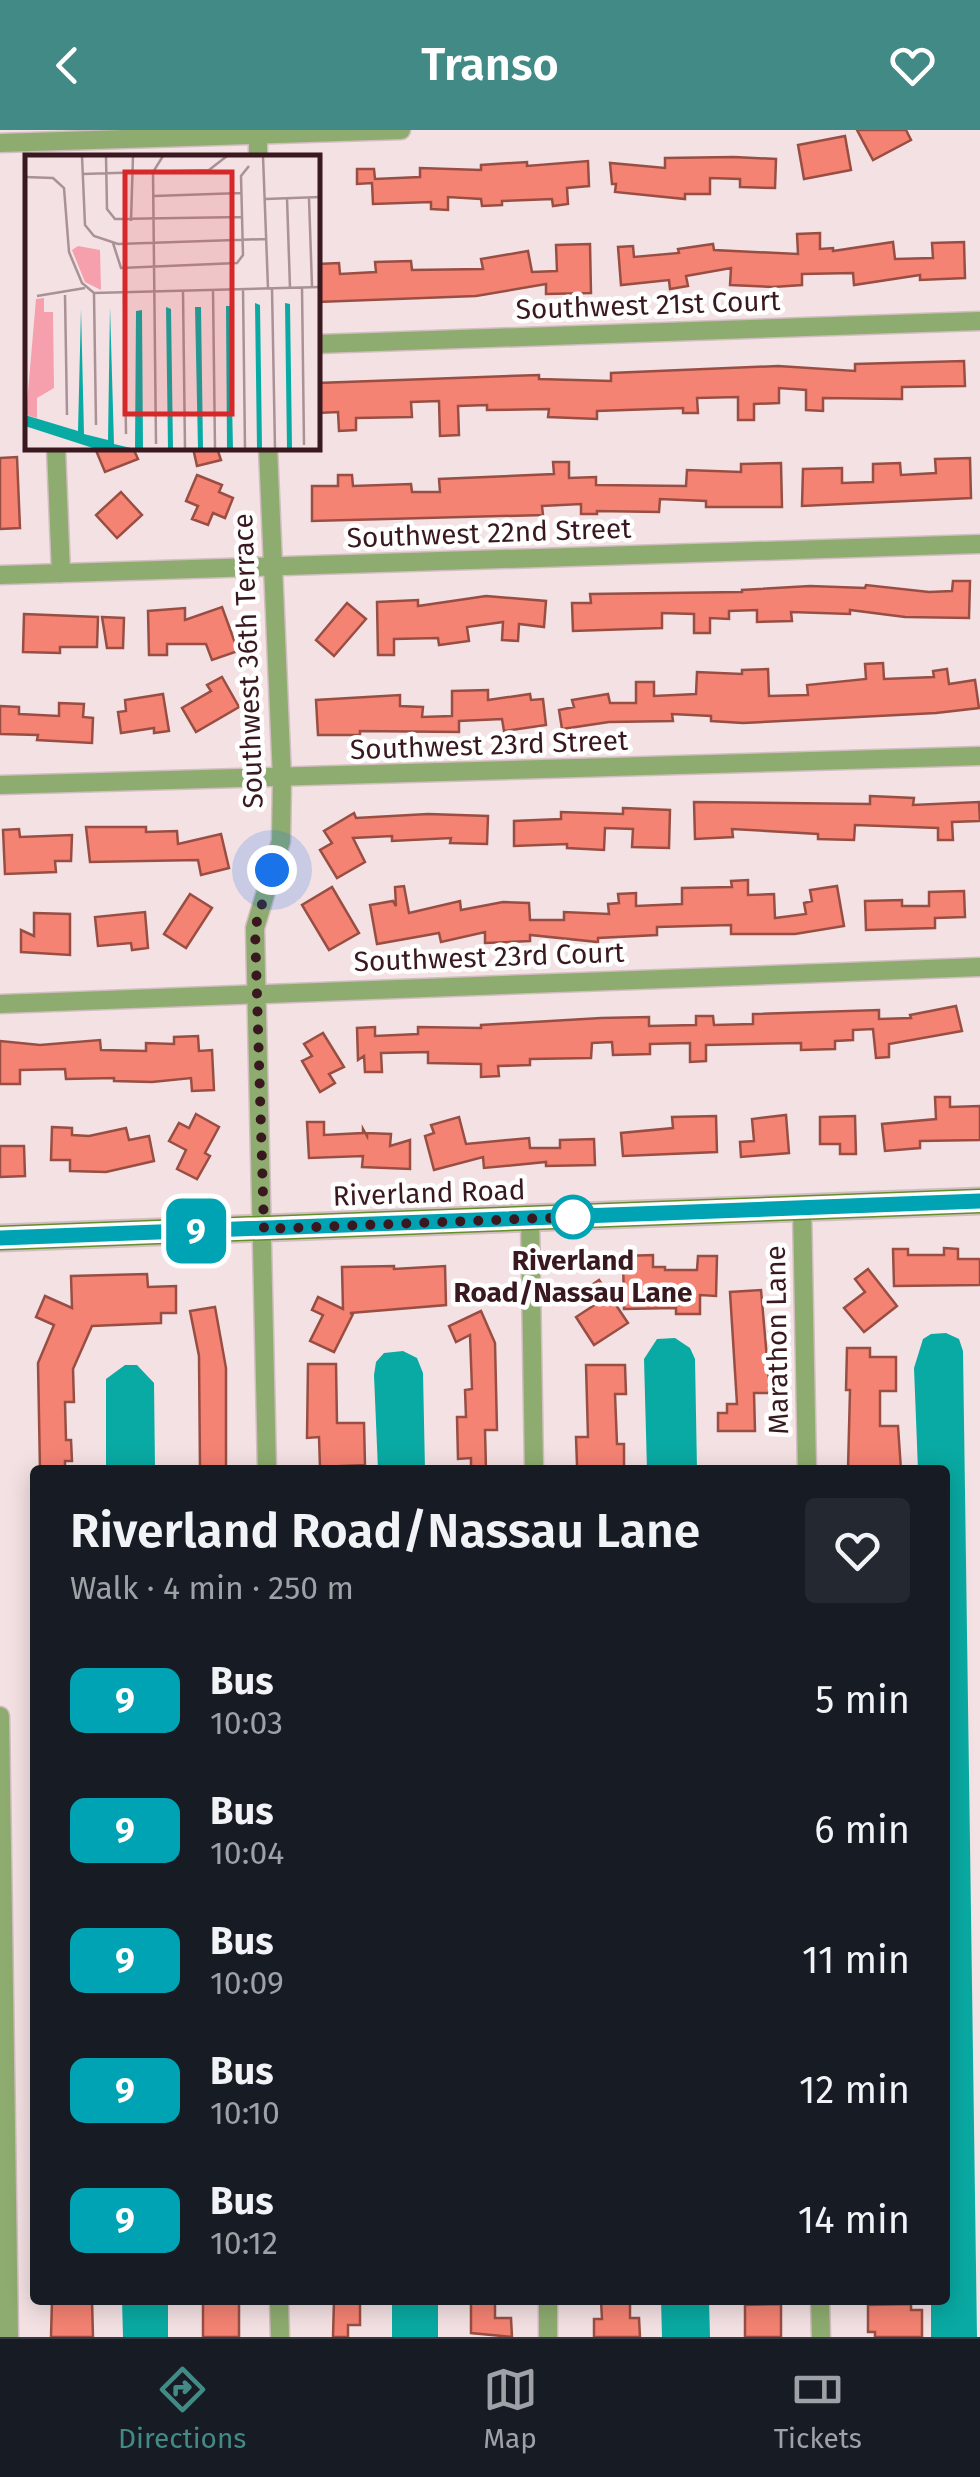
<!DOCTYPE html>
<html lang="en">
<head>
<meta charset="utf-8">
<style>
	body { margin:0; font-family:"Fira Sans",sans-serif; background:#242831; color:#f1f3f6; height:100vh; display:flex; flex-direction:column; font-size:38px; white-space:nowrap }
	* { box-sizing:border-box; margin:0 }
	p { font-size:32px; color:#9ea1a6 }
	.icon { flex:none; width:55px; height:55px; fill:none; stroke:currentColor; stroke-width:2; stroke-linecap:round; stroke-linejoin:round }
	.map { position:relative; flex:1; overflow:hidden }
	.side { position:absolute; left:30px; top:1335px; width:920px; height:840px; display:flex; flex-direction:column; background:#171b24; border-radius:10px; box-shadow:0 5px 25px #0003 }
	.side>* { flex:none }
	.badge { padding:0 20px; border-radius:15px; font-size:35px; line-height:65px }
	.you { position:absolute; width:50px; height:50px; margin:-25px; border:8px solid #fff; border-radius:50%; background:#1a73e8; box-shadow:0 0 0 15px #1a73e833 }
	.map>.badge { position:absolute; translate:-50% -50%; box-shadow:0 0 0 5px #fff }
	.round { display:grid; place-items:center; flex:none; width:105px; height:105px; border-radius:10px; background:#242831 }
	.summary { display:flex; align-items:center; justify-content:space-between; height:170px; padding:0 40px }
	h1 { font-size:48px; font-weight:600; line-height:75px }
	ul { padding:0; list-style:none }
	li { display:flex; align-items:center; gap:30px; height:130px; padding:0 40px }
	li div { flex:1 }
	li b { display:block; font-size:38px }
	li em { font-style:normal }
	li .badge { min-width:110px; font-weight:700; text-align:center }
	header { display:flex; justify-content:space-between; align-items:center; height:130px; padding:0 40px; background:#428a85; color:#fff; font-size:45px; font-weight:600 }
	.tabs { display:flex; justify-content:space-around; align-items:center; height:140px; border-top:2px solid #363941; background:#171b24; font-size:28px; color:#9ea1a6 }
	.tabs a { display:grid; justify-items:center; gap:5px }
	.tabs .on { color:#428a85 }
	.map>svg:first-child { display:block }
	.water { fill:#09aaa3 }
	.building { fill:#f58373; stroke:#994e43; stroke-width:2.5 }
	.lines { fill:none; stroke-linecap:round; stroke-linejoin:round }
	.street-casing { stroke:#d2bdc0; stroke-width:21 }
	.secondary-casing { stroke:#d2bdc0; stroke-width:29 }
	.street { stroke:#8eac6f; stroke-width:18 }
	.secondary { stroke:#648e28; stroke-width:25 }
	.line-casing { stroke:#fff; stroke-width:22 }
	.line { stroke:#00a3b4; stroke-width:15 }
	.walk { stroke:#39191f; stroke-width:10; stroke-dasharray:0 18 }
	.stop-dot { fill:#fff; stroke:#00a3b4; stroke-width:5 }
	.labels { text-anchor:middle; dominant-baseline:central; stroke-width:9; stroke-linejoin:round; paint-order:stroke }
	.street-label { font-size:28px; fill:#39191f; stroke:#fff }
	.stop-label { font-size:28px; font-weight:bold; fill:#39191f; stroke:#fff }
	.inset-road { fill:none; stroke:#a99195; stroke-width:2.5 }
	.view { fill:#d62828; fill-opacity:0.15; stroke:#d62828; stroke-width:5 }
	.inset-edge { fill:none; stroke:#39191f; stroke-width:5 }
</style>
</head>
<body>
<header><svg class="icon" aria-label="back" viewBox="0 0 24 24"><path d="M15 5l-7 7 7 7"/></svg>Transo<svg class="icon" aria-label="heart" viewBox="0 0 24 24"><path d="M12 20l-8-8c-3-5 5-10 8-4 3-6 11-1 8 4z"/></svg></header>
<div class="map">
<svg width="980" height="2207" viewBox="0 0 980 2207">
	<rect width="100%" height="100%" fill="#f4e1e3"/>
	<!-- water -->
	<g class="water">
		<path d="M946 1203 959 1209 963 1221 977 2207H931V2170H945V1340H918L914 1238 923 1209 931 1204Z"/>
		<path d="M675 1208 690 1218 695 1229 697 1340H647L644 1229 657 1209Z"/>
		<path d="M403 1221 417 1228 423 1243 425 1340H378L374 1245 376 1232 384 1223Z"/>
		<path d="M125 1235H137L154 1253 155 1340H106V1249Z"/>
		<path d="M122 2170H168V2207H123Z"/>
		<rect x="392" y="2170" width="46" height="37"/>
		<path d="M661 2170H709L710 2207H662Z"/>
	</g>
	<!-- building -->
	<g class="building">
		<path d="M857 0H906L911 10 873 30Z"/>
		<path d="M845 6 851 40 804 49 798 15Z"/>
		<path d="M734 27 776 29 775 58 740 57V49L710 48V64H685V69L615 62 616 54H612L610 33 665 38V28Z"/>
		<path d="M588 31 589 56 567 58 568 74 553 76 552 69 502 71V75L482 76 481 69 448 67V80L431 79V72L373 74 372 53 357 54V39H374L375 49 420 47V38L481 40V35L527 32V36Z"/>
		<path d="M820 103V119L833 118V121L893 112 895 129 933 128 932 113 964 112 965 148 920 150V145L854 155 853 143 802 144V155L773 157 730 155 731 138 686 146 688 156 670 159 669 150 621 155 618 117 633 116 634 127 679 123 678 119 713 114 714 120 798 124 797 104Z"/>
		<path d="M590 114 591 163 546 164V154L476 166 318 172V134L339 133 340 144 376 142 375 132 411 131 412 140 483 139 481 129 528 121 532 142 557 141 556 115Z"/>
		<path d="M964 231 965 256 902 257V269L823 268V281L806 280V260L779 258V273L754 274V290H738V267L697 268 698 283H683V278L597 281V289L548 287 549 279 487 280V275L458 276 459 305 440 306 439 271 411 272 412 287 356 288V300L339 301 338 282 318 283V253L539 245V249L611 251V243L778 236 855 241V234Z"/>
		<path d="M95 318H133L138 329 105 342Z"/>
		<path d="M193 318H217L221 330 197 336Z"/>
		<path d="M17 327 20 398 0 399V328Z"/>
		<path d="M970 328 971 368 802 376 803 339 842 338V353L873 352V334L900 333 901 345 936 343 935 329Z"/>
		<path d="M553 332H569V348L596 347V355L686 356 687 340 741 342V334L781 333 782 377H706V371L660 369 659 382 597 381V384H581V374L542 376 543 385 312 391V356H338V345H352L353 356 411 354 412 362H440L439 349 554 344Z"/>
		<path d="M197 345 222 355 219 362 233 368 225 388 213 383 208 395 192 389 198 376 186 371Z"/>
		<path d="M121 362 142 385 117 408 96 385Z"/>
		<path d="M953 451H970L969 488 905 487 850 480V484L791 482 792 491 757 492V480L729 481V489L710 488V503H694V484L662 483V498L573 501 572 473H591L590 464 742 462V460L810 456 865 458 866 455 929 462 952 461Z"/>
		<path d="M486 466 546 471 544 497 519 494 518 511 502 510 503 492 467 497 469 511 439 515 438 508 394 509V525H378L377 472 418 470V476Z"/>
		<path d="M347 473 366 489 334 526 316 510Z"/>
		<path d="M222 477 238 521 212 530 206 514H167V525H149L148 481 185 478V490Z"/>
		<path d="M24 484 98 487 97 517H60V523L23 522Z"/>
		<path d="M102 487 124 488 123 518H107Z"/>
		<path d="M883 533 884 549 934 547 933 541 947 539 949 554 975 550 979 578 936 583 743 593 711 591V586L672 584 673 591 609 592 562 599 559 580 574 577 572 570 608 564 610 573H636V552H654V566L696 564 697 542 742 544V540L768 539 769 566 808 565 807 555 866 549 865 534Z"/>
		<path d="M222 547 239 577 196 602 182 578 211 561 207 555Z"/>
		<path d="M488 560V570L530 564 531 570 543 569 546 595 504 601 502 589 459 591V602L360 601V605H318L316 570 400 565V576L423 577 422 587 452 586V561Z"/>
		<path d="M163 564 169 601 154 603V598L121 603 118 582 126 581 125 570Z"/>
		<path d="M59 573 84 574 83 587 93 588 92 613 37 610 38 605 0 604V576L19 577V584L59 586Z"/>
		<path d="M870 666 914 668 913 675 979 672 980 691 952 692 953 710H938V698L855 695 854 710 818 709V704L732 699 733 707 695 709 694 672 870 674Z"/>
		<path d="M623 678 670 680 669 718 632 717 633 699 605 698 604 720 567 718V714L514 716V691L561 689V682L623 684Z"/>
		<path d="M354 683 356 688 428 684 488 686 487 714 450 713 451 708 392 711V706L353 708 365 732 337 748 320 720 332 713 324 701Z"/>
		<path d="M86 697H146V702L177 701 178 714 221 704 229 738 201 745 198 730 90 732Z"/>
		<path d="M19 699 20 707 72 705 71 731H55L56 742 5 744 3 700Z"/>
		<path d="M748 750V765L774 764 775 788 806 784 804 773 812 771 810 760 837 756 844 796 795 804H731V795L657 797V805L598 808V812L530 805V811L485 813V802L441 812 439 803 377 814 370 775 393 771 396 776 395 757 404 756 409 783 460 771 461 780 503 772 529 773 530 790H564V782L609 784 608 774 619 773 618 764 636 763V776L682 774V758L732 757 731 751Z"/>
		<path d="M332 757 359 803 329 820 302 775Z"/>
		<path d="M964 761 965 787 935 788V798L866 800 865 771 902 770V776H929V762Z"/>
		<path d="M190 764 212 778 186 818 164 804Z"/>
		<path d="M145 782 148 818 132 820 131 813 98 816 95 787Z"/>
		<path d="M34 783 70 784V825L21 822V800L34 806Z"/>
		<path d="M956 876 962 901 889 914V927L876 928 873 899 853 900V910L835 911V919L801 920V913L706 915V931L690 932V913L650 914V924L613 925 612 912 592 913 591 928 530 929V935L498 936 499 946 481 947V934L428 933V922L381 923 382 942H365L364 926 358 930 357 898 375 897V906L418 904V897L481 898V895L601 888 649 887V896L696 895V886H713L714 895 753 894V884L879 880V889L911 888 910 885Z"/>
		<path d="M323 903 344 937 329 944 335 953 320 962 302 931 312 926 304 914Z"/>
		<path d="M198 906 199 921 212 920 214 960 192 961 191 948 152 952 114 951V948L66 949 65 939 20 940V954H0V911L40 915 100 910 101 920 146 921V913L174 914V907Z"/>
		<path d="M935 967H950V977L980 976V1010L920 1011V1018L885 1021 882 994 936 989Z"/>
		<path d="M196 984 219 997 205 1023 210 1026 197 1049 177 1039 186 1020 169 1011 179 993 189 998Z"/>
		<path d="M786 985 789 1023 741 1027 740 1012 754 1011 752 989Z"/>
		<path d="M716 986 717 1022 623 1026 621 1003 673 998 672 987Z"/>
		<path d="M855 986 856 1024H840V1014H820V987Z"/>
		<path d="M459 987 466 1014 529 1008 530 1018H560V1010L594 1009 595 1035 546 1036V1032L484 1038 483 1027 434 1040 425 1006 434 1003 431 995Z"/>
		<path d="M307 992H324V1005L363 1003V999L367 1006V1003L391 1004 390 1016 410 1010V1039L362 1037 363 1026 309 1028Z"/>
		<path d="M52 997 72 998V1005L89 1006 126 998 129 1010 149 1006 154 1031 106 1042 70 1041V1030H51Z"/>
		<path d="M0 1016H24L25 1046 0 1047Z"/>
		<path d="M944 1118 958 1119V1129H980V1155L894 1156 893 1119H908V1125H944Z"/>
		<path d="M653 1125V1137H665V1140H697L698 1126H717L716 1166 700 1165V1184H676V1178L624 1179 623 1126Z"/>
		<path d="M394 1136V1139L445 1136 446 1175 350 1183 353 1184 334 1222 310 1211 323 1185 312 1180 318 1167 343 1179 342 1137Z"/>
		<path d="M868 1139 897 1176 864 1202 844 1178 865 1162 855 1149Z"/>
		<path d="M147 1144 148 1157 176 1156V1183H161V1193L92 1196 73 1239 74 1272H65L66 1310H71L72 1331H65V1340H40L38 1233 54 1195 36 1187 45 1166 72 1178 71 1146Z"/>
		<path d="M599 1150 628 1193 594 1215 576 1187 596 1174 586 1159Z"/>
		<path d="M761 1160 770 1263H754L755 1301H718V1283H727V1274H737L730 1162Z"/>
		<path d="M215 1177 226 1238V1339L200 1338 199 1226 190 1181Z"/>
		<path d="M481 1181 495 1213 497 1300H485L486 1340H471V1328L458 1329 457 1287H466L465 1260 472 1259 470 1205 456 1212 449 1196Z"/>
		<path d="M847 1218H870V1227H896V1261H880V1296H898L901 1340H848L850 1260H846Z"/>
		<path d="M308 1234H336L337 1293H364L365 1335 320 1337 319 1307 307 1308Z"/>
		<path d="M586 1235H625L626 1264H615L617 1314H624V1340H579L577 1335 576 1307H588Z"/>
		<path d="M52 2170H92L93 2207H51Z"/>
		<rect x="203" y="2170" width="36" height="37"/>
		<path d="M334 2170H360V2195H348V2207H333Z"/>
		<path d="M471 2170H495V2188H511L512 2207 471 2203Z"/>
		<path d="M601 2170H630V2188H639L640 2207H594V2189H602Z"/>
		<path d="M781 2174V2207H745V2175Z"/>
		<path d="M911 2174V2180H922V2207H875V2202H868V2175Z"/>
	</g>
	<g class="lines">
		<defs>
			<g id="street">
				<path d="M258 0V28"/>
				<path d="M0 13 401 0"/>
				<path d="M318 214 980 191"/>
				<path d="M56 318 61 443"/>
				<path d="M0 445 980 414"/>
				<path d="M0 655 980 626"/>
				<path d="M0 874 980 837"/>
				<path d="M802 1078 807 1340"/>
				<path d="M530 1089 534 1340"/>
				<path d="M267 1340 255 798 281 711 282 649 268 318"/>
				<path d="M0 1586 9 2207"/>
				<path d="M279 2170 280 2207"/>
				<path d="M548 2170V2207"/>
				<path d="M820 2170 821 2207"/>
			</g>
			<path id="secondary" d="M0 1108 980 1071"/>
		</defs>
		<!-- street casing -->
		<use href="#street" class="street-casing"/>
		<!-- secondary casing -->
		<use href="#secondary" class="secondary-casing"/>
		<!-- street -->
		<use href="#street" class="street"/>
		<!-- secondary -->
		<use href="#secondary" class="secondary"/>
	</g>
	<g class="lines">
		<defs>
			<path id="line" d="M0 1108 980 1071"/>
		</defs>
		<!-- line casing -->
		<use href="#line" class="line-casing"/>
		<!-- line -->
		<use href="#line" class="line"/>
		<!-- walk -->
		<path class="walk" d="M272 740 255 798 264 1099 573 1087"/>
	</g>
	<!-- markers -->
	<circle class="stop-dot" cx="573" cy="1087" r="20"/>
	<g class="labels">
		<!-- street labels -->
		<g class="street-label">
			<text transform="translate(648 175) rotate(-2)">Southwest 21st Court</text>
			<text transform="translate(489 403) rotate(-2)">Southwest 22nd Street</text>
			<text transform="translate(248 531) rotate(-92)">Southwest 36th Terrace</text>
			<text transform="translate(489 615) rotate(-2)">Southwest 23rd Street</text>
			<text transform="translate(489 827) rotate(-2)">Southwest 23rd Court</text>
			<text transform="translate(429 1063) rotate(-2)">Riverland Road</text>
			<text transform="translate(777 1210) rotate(-91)">Marathon Lane</text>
		</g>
		<!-- stop labels -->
		<g class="stop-label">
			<text x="573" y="1130">Riverland<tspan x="573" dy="32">Road/Nassau Lane</tspan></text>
		</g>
	</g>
	<!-- overview -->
	<g transform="translate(25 25)">
		<rect width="295" height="295" fill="#f4e1e3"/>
		<path d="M53 91 75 95 76 135 60 127 47 95ZM19 143V157H28L29 233 12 243V263L1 260 11 144Z" fill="#f6a0ad"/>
		<path d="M230 148 235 150 237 294H232ZM260 148 265 149 267 294H262ZM201 151H205L208 294H202ZM85 152 89 289 110 294 111 156 117 155 118 294H71L0 271V260L53 276 56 154 59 279 83 285ZM141 152 146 154 148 294H143ZM170 152H176L178 294H173Z" fill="#09aaa3"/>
		<path class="inset-road" d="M57 1 60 70 69 81 93 89 241 84M81 1 82 54 90 64 217 62M238 1 243 133M58 19 184 15 202 1M0 22 28 23 39 33 44 97 57 128 69 138 295 132M129 41 216 38M262 43 265 133M284 43 287 131M240 44 295 42M106 66 108 1M88 88 96 113 212 108 218 100 216 21 224 11M0 112V169M277 132 279 290M247 133 250 294M218 134 220 294M188 135 190 294M158 137 160 294M69 138 71 270M99 139 101 279M40 140 42 260M12 141 60 133M131 289 128 17 138 1"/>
		<path class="view" d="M100 17H207V259H100Z"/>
		<rect width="295" height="295" class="inset-edge"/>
	</g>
</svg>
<div class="you" style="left:272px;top:740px"></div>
<b class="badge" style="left:196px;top:1101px;background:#00a3b4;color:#fff">9</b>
<section class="side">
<div class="summary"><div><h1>Riverland Road/Nassau Lane</h1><p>Walk · 4 min · 250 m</p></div><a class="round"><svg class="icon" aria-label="heart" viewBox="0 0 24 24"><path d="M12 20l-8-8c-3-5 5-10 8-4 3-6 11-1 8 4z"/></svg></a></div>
<ul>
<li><span class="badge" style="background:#00a3b4;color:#fff">9</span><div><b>Bus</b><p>10:03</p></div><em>5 min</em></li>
<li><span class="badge" style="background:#00a3b4;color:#fff">9</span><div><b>Bus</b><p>10:04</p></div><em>6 min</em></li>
<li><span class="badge" style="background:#00a3b4;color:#fff">9</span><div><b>Bus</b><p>10:09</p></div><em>11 min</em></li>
<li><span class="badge" style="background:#00a3b4;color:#fff">9</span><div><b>Bus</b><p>10:10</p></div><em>12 min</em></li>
<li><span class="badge" style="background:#00a3b4;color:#fff">9</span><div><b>Bus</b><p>10:12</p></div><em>14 min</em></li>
</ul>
</section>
</div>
<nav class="tabs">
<a class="on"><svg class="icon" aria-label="directions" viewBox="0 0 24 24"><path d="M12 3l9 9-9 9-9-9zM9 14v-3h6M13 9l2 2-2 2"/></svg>Directions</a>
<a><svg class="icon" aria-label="map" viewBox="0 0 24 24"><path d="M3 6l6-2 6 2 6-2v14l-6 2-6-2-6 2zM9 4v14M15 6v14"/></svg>Map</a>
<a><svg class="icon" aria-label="tickets" viewBox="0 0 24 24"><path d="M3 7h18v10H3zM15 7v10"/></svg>Tickets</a>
</nav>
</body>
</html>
